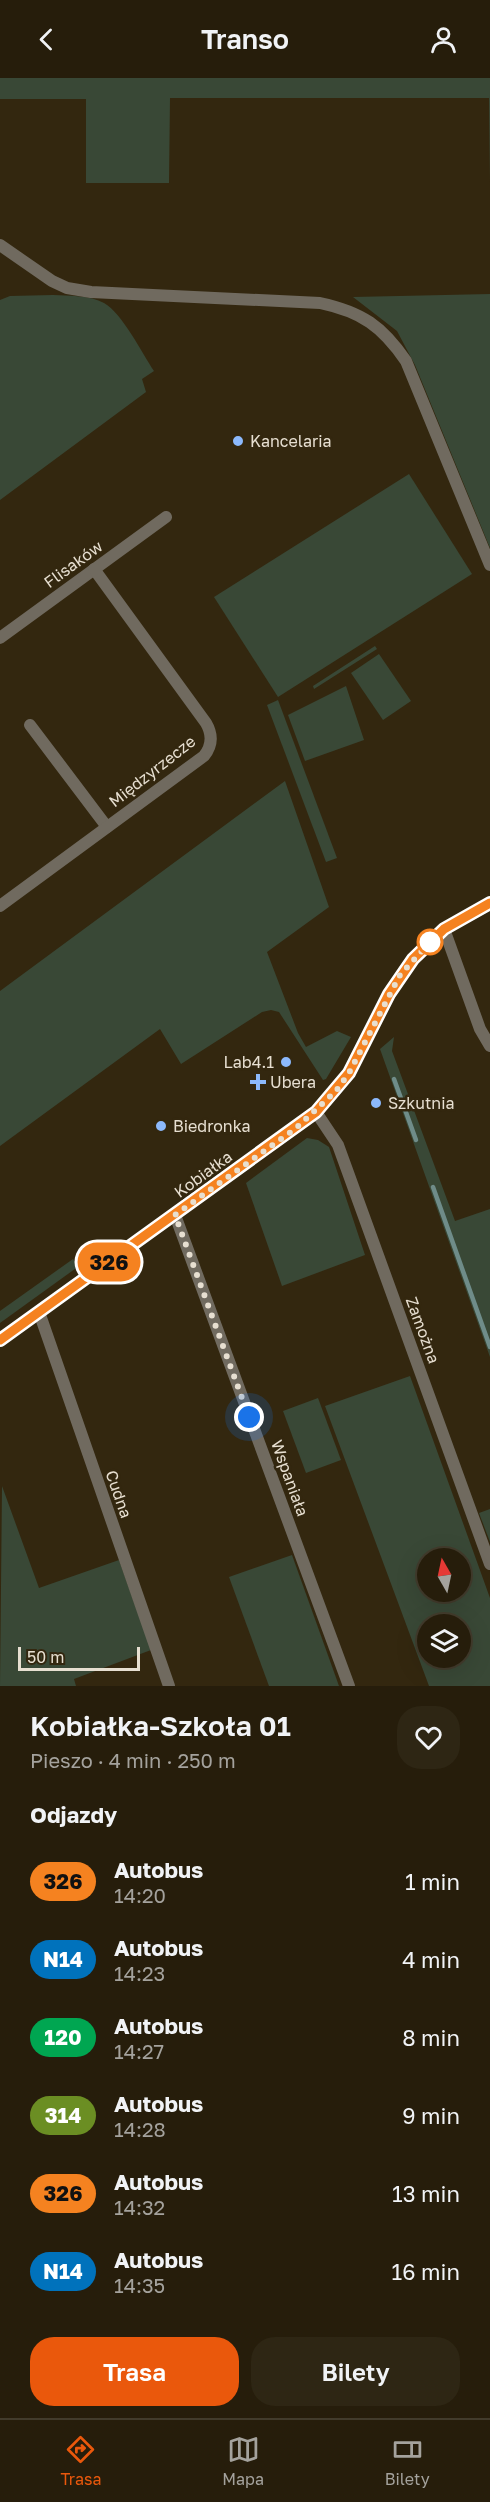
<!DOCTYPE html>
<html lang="pl">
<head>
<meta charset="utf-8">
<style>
	body { margin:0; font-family:"Golos Text",sans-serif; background:#2e2614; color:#f1f3f6; height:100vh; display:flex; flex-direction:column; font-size:22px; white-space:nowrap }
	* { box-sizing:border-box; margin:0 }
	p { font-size:20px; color:#a4a29d }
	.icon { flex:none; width:33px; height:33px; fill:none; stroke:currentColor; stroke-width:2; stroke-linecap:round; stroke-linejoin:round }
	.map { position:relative; height:1608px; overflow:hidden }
	.panel { display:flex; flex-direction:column; background:#261d0b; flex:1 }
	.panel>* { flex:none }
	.badge { padding:0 12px; border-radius:20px; font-size:21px; line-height:39px }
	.needle { width:39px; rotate:351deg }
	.buttons { position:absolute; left:417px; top:1470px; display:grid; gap:12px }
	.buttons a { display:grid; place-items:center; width:54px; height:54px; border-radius:50%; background:#261d0b; box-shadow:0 6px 24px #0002,0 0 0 2px #423b2c; font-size:30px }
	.scale { position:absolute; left:18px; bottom:15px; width:122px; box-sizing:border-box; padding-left:6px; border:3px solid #e7dfd1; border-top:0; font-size:16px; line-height:21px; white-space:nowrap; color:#e7dfd1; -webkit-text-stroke:4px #33270f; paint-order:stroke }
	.you { position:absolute; width:30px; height:30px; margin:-15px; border:4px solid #fff; border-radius:50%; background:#1a73e8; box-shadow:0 0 0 9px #1a73e833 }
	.map>.badge { position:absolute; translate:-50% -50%; box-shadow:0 0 0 3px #fff }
	h2 { padding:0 30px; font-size:22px; line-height:54px }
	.round { display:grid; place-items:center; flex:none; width:63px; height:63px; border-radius:24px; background:#2e2614 }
	.headline { display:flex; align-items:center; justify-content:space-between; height:102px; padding:0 30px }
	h1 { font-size:28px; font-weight:600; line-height:45px }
	.button { display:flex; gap:12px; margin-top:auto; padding:12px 30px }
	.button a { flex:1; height:69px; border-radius:24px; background:#ea580c; color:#fff; font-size:24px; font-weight:600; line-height:69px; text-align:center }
	.button a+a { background:#2e2614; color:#f1f3f6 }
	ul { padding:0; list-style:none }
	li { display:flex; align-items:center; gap:18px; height:78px; padding:0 30px }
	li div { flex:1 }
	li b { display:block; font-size:22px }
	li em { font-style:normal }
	li .badge { min-width:66px; font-weight:700; text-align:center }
	header { display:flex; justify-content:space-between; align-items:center; height:78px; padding:0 30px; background:#261d0b; font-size:27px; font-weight:600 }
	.menu { display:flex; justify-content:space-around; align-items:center; height:84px; border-top:2px solid #423b2c; background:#261d0b; font-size:16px; color:#a4a29d }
	.menu a { display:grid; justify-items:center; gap:3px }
	.menu .selected { color:#ea580c }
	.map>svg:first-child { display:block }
	.green { fill:#394836; fill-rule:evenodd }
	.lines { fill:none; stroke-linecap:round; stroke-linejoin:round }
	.stream { stroke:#6f8c89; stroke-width:4.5 }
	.minor { stroke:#706a5f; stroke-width:12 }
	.tertiary { stroke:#706a5f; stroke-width:12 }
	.line-casing { stroke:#fff; stroke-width:14 }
	.line { stroke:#f58220; stroke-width:9 }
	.walk { stroke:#e7dfd1; stroke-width:6; stroke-dasharray:0 10.8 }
	.poi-dot { fill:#8cb9fc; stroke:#33270f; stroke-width:2 }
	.stop-dot { fill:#fff; stroke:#f58220; stroke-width:3 }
	.labels { text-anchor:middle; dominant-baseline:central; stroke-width:5; stroke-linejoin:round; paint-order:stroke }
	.poi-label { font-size:16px; fill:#e7dfd1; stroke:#33270f; text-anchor:start }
	.street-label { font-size:16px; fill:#e7dfd1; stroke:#33270f }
</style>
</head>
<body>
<header><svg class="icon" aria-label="back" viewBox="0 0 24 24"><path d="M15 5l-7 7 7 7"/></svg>Transo<svg class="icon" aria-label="person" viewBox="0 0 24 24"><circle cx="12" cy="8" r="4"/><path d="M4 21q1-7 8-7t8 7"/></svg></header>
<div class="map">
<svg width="490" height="1608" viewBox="0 0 490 1608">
	<rect width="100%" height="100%" fill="#33270f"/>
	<!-- green -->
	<g class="green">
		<path d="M0 0H490V104L489 20H170L169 105H86V21H0Z"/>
		<path d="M490 216V470L415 287 397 253 353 219Z"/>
		<path d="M53 217C69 218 90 217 104 225 122 235 142 275 154 293L142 301 146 314 0 422V222L10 218Z"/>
		<path d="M409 396 472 496 278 619 214 519Z"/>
		<path d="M375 568 377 571 314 611 313 608Z"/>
		<path d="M379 576 411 623 383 642 351 595Z"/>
		<path d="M346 608 364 662 305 683 288 637Z"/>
		<path d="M278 622 337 780 326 784 267 627Z"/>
		<path d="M285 703 329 829 267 874 298 955 306 969 337 953 351 959 326 1001 323 1002 279 934 271 932 262 934 181 986 160 951 0 1068V913Z"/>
		<path d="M394 959 392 973 455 1143 490 1131V1279L380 971Z"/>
		<path d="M307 1060 318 1062 329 1069 365 1177 282 1208 246 1105Z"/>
		<path d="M73 1181 79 1188 0 1245V1233Z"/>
		<path d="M410 1298 490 1520V1608H429L325 1328ZM460 1480V1514H428V1480ZM428 1546H460V1580H428Z"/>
		<path d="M318 1320 341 1382 306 1395 283 1333Z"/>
		<path d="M2 1408 39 1510 119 1482 151 1572 74 1601 76 1608H0Z"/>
		<path d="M490 1431V1464L479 1435Z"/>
		<path d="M292 1477 339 1608H269L229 1499Z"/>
	</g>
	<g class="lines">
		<!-- stream -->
		<g class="stream">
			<path d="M394 1001 416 1062"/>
			<path d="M433 1109 490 1269"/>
		</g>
		<!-- minor -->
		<g class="minor">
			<path d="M0 560 166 439"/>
			<path d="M30 647 107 749"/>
			<path d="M0 828 204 678C212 668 213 657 206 645L94 491"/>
			<path d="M444 851 480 951 490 968"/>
			<path d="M316 1034 338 1067 490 1486"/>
			<path d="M175 1137 349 1608"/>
			<path d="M39 1234 169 1608"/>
		</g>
		<!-- tertiary -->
		<g class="tertiary">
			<path d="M0 167 52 203 67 210 91 214 320 225C362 234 382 248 406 283L490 487"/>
			<path d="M0 1262 316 1034 349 995 389 916 413 881 444 851 490 826"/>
		</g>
	</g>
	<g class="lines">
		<defs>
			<path id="line" d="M0 1262 316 1034 349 995 389 916 413 881 444 851 490 825"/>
		</defs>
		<!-- line casing -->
		<use href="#line" class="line-casing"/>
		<!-- line -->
		<use href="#line" class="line"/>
		<!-- walk -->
		<path class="walk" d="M249 1339 175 1137 295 1051 336 1013 349 995 400 897 430 864"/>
	</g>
	<!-- markers -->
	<g class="poi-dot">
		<circle cx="238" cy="363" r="6"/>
		<circle cx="286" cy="984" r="6"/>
		<path d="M255 995h6v6h6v6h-6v6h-6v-6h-6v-6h6z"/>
		<circle cx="376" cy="1025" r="6"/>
		<circle cx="161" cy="1048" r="6"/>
	</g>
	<circle class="stop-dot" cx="430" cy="864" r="12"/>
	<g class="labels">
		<!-- poi labels -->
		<g class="poi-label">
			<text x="250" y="363">Kancelaria</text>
			<text x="274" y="984" text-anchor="end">Lab4.1</text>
			<text x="270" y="1004">Ubera</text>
			<text x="388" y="1025">Szkutnia</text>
			<text x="173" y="1048">Biedronka</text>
		</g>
		<!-- street labels -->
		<g class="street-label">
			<text transform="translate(73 486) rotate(-36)">Flisaków</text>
			<text transform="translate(152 693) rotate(-38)">Międzyrzecze</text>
			<text transform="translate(203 1096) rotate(-36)">Kobiałka</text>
			<text transform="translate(423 1252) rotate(70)">Zamożna</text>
			<text transform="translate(290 1400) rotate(70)">Wspaniała</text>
			<text transform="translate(119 1416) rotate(71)">Cudna</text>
		</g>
	</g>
</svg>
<div class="buttons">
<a><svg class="needle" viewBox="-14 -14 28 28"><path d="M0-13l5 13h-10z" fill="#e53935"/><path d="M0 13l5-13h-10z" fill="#a4a29d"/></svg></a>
<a><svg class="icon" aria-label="layers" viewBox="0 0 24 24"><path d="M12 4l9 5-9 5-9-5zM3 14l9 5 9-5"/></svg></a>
</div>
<div class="scale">50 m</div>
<div class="you" style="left:249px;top:1339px"></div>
<b class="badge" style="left:109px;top:1184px;background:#f58220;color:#111">326</b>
</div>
<section class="panel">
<div class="headline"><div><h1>Kobiałka-Szkoła 01</h1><p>Pieszo · 4 min · 250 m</p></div><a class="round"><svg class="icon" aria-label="heart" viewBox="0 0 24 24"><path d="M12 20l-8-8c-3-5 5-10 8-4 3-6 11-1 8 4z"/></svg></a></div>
<h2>Odjazdy</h2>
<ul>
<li><span class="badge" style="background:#f58220;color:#111">326</span><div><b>Autobus</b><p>14:20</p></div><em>1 min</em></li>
<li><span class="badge" style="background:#0072bc;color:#fff">N14</span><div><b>Autobus</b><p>14:23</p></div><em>4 min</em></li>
<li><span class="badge" style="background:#00a651;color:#fff">120</span><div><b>Autobus</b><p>14:27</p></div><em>8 min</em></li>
<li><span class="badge" style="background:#6b8e23;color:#fff">314</span><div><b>Autobus</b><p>14:28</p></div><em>9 min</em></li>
<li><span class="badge" style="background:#f58220;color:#111">326</span><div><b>Autobus</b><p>14:32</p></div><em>13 min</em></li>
<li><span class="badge" style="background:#0072bc;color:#fff">N14</span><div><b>Autobus</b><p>14:35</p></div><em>16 min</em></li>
</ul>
<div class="button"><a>Trasa</a><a>Bilety</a></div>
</section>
<nav class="menu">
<a class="selected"><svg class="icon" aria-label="directions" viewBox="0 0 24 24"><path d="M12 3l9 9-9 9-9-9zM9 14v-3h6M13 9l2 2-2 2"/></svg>Trasa</a>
<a><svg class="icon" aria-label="map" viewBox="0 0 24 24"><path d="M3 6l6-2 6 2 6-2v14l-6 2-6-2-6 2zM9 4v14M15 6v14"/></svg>Mapa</a>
<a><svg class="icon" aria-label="tickets" viewBox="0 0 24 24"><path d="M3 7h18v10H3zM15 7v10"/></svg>Bilety</a>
</nav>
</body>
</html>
